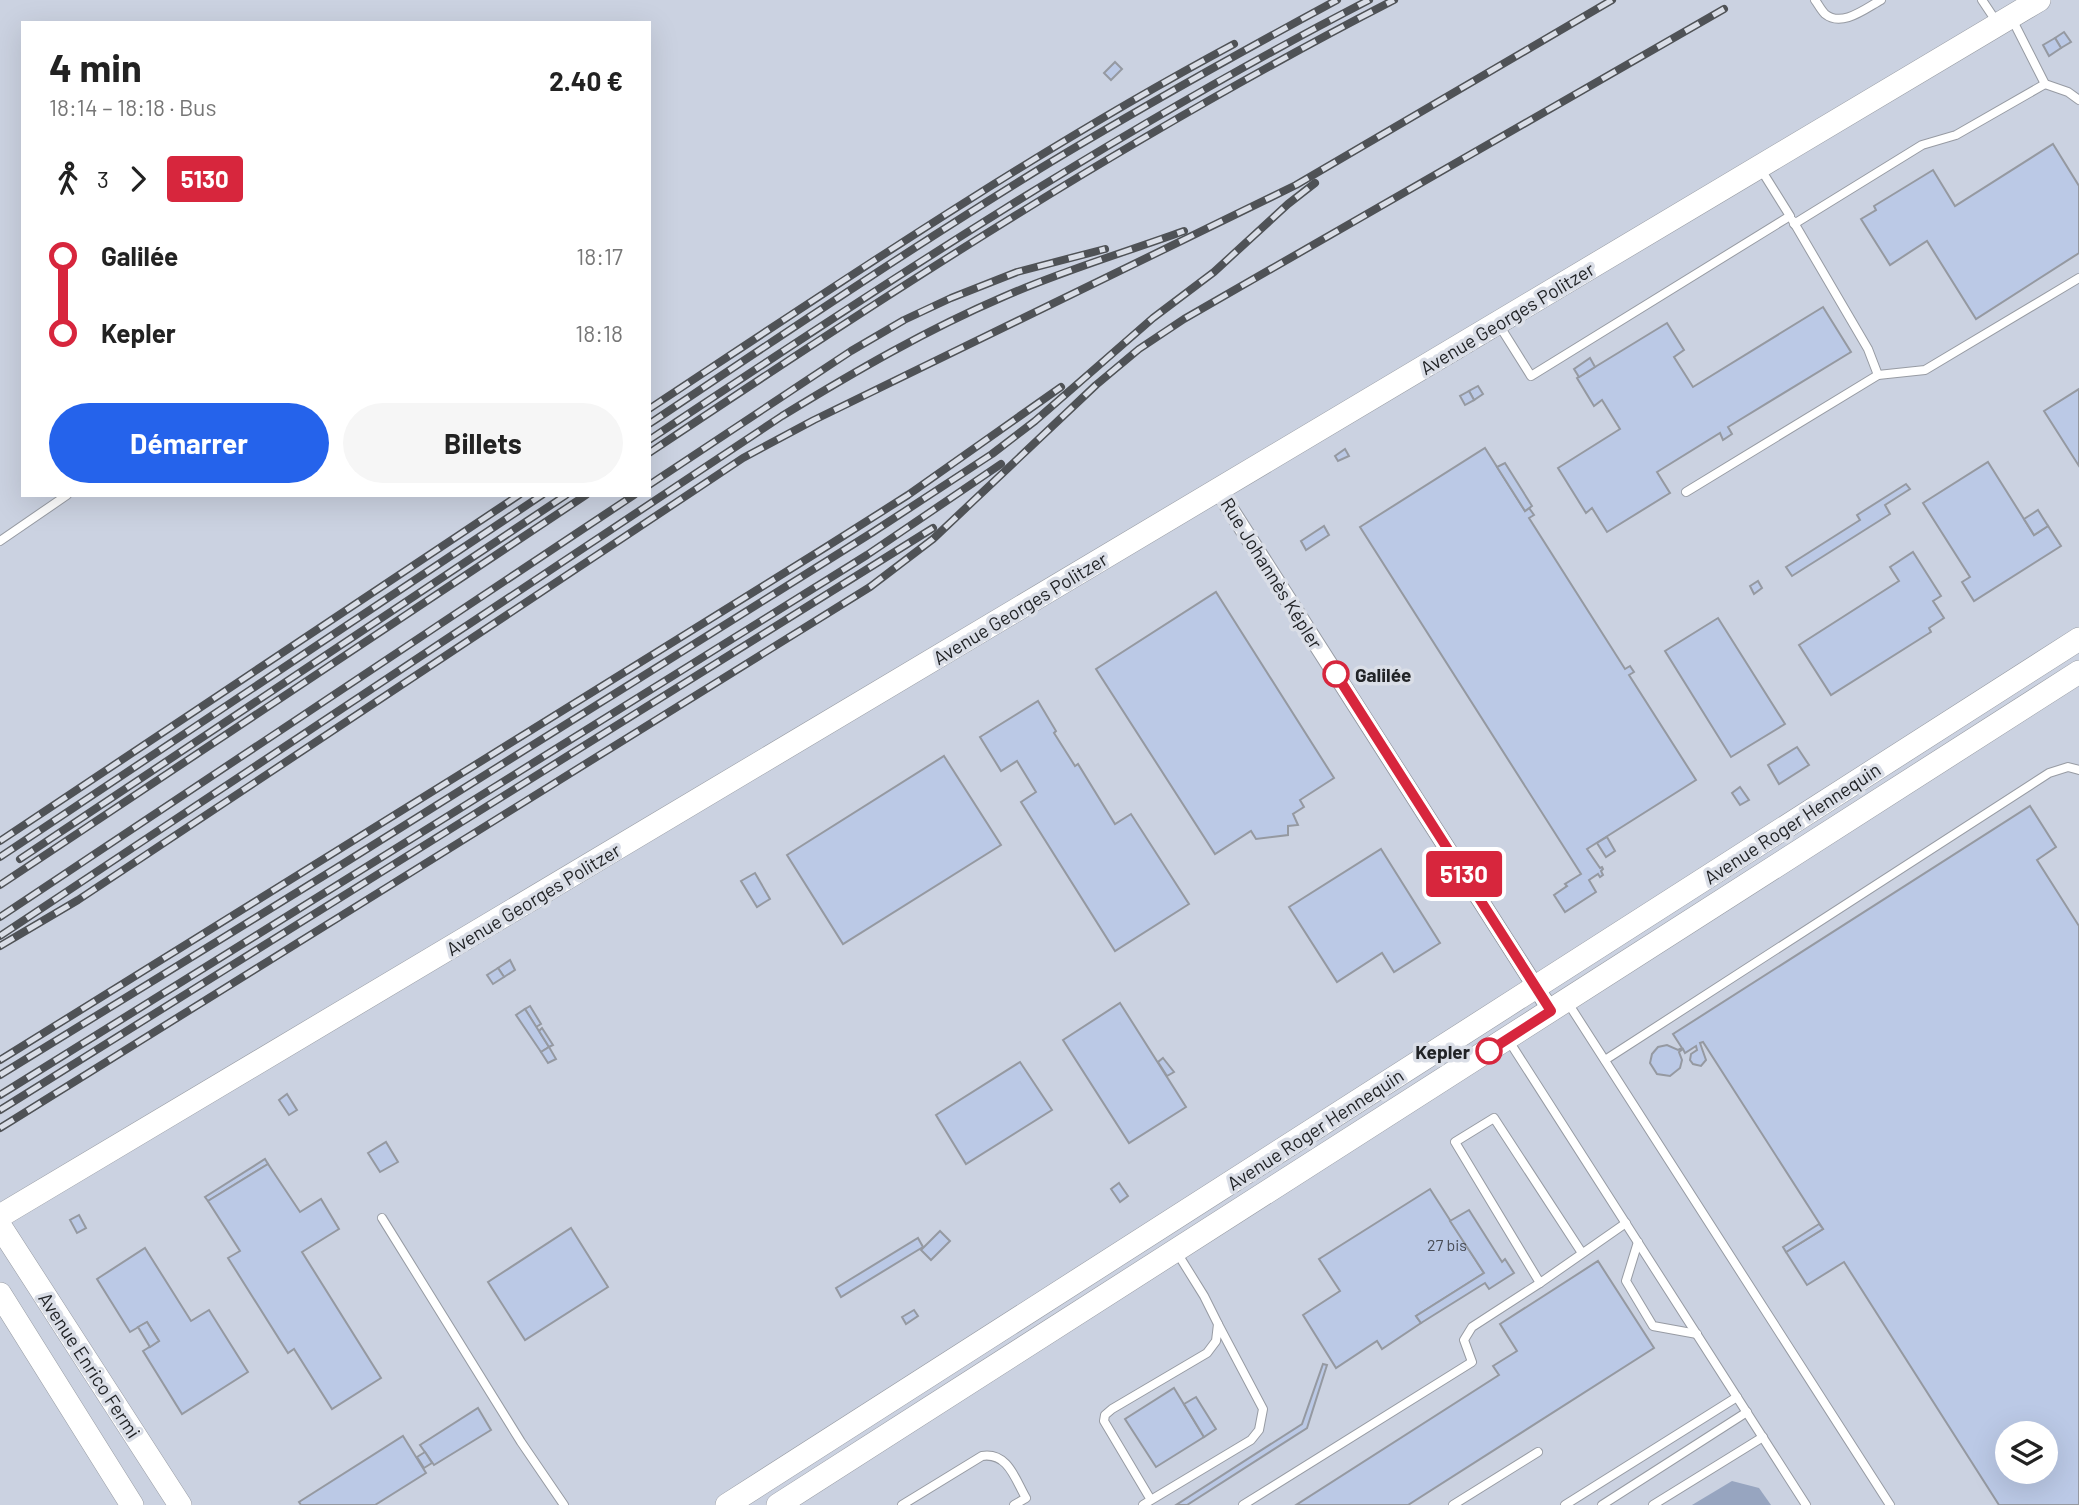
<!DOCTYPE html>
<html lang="fr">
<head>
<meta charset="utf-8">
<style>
	body { margin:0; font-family:Barlow,sans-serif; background:#f6f6f6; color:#222; height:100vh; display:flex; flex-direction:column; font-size:26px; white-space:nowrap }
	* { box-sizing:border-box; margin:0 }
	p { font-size:23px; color:#767676 }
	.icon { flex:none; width:38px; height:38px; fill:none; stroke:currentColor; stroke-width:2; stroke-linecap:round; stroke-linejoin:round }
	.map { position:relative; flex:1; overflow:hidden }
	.panel { position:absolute; left:21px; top:21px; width:630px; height:476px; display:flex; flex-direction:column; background:#fff; border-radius:0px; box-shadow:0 7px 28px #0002 }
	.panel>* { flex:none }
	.badge { padding:0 14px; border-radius:5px; font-size:24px; line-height:46px }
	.controls { position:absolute; left:1995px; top:1421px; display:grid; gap:14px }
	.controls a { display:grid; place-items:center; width:63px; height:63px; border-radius:50%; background:#fff; box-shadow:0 7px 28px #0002; font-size:35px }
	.map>.badge { position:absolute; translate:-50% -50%; box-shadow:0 0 0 4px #fff }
	.legs { display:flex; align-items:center; gap:10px; height:77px; padding:0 28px; font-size:23px }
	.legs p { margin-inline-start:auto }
	.summary { display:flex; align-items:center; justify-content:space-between; height:119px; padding:0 28px }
	h1 { font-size:38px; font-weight:700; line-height:52px }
	.primary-button { display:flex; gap:14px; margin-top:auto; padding:14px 28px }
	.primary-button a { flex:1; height:80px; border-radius:42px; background:#2563eb; color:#fff; font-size:28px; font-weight:700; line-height:80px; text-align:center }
	.primary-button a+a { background:#f6f6f6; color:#222 }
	ul { padding:0 28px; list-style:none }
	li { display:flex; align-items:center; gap:24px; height:77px; font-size:26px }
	li i { display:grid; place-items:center; width:10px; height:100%; margin:0 9px; background:currentColor }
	li i::after { content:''; width:18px; height:18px; margin:-9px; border:5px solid; border-radius:50%; background:#fff }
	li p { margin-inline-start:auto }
	li:first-child i { background:linear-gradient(#0000 50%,currentColor 0) }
	li:last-child i { background:linear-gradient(currentColor 50%,#0000 0) }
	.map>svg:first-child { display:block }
	.built { fill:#cbd2e1; fill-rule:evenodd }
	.water { fill:#97a5c0 }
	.building { fill:#bbc9e6; stroke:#9599a1; stroke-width:2; fill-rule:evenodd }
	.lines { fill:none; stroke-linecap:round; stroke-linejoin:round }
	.lane-casing { stroke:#979ba3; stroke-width:10 }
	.street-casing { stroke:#979ba3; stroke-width:18 }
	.secondary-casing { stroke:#979ba3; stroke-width:24 }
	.lane { stroke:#fff; stroke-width:8 }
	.street { stroke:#fff; stroke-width:16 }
	.secondary { stroke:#fff; stroke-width:23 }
	.rail-casing { stroke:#4f5256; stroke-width:8 }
	.rail { stroke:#dadee7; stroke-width:5; stroke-dasharray:16; stroke-linecap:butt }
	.line-1-casing { stroke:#fff; stroke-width:16 }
	.line-1 { stroke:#d7263d; stroke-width:10 }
	.stop-1-dot { fill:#fff; stroke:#d7263d; stroke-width:3.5 }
	.labels { text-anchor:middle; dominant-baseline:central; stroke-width:7; stroke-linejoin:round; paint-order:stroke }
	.number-label { font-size:16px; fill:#484c56 }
	.street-label { font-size:19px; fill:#212326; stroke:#dadee7 }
	.stop-label { font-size:19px; font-weight:bold; fill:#212326; stroke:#dadee7; text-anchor:start }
</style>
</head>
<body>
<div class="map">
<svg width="2079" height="1505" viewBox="0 0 2079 1505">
	<rect width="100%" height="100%" fill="#dadee7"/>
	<!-- built -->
	<path class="built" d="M0 0H2079V1505H0ZM23 23H649V495H23ZM2007 1433H2046V1472H2007Z"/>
	<!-- water -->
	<path class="water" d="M1732 1481 1759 1488 1771 1505H1692Z"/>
	<!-- building -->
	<g class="building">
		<path d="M2064 32 2071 42 2061 48 2055 38Z"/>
		<path d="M2055 38 2061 48 2049 56 2043 45Z"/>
		<path d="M1115 62 1122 69 1111 80 1104 73Z"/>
		<path d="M2053 144 2079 186V253L1976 319 1927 241 1890 265 1861 219 1876 210 1874 206 1933 170 1955 206Z"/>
		<path d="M1823 307 1851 352 1728 427 1732 434 1723 440 1720 433 1657 472 1670 493 1607 532 1592 508 1586 513 1558 468 1620 429 1602 400 1594 406 1577 378 1667 323 1684 350 1674 357 1693 387Z"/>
		<path d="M1590 358 1595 367 1579 377 1574 369Z"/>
		<path d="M1478 386 1483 394 1474 400 1469 391Z"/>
		<path d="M2079 389V466L2044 411Z"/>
		<path d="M1469 391 1474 400 1465 405 1460 396Z"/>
		<path d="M1485 448 1525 511 1529 508 1534 515 1529 518 1625 669 1630 666 1634 672 1629 675 1696 780 1587 849 1600 868 1602 867 1603 869 1601 871 1603 875 1600 877 1598 874 1589 880 1596 892 1565 912 1554 895 1567 886 1565 884 1581 874 1360 527Z"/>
		<path d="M1345 449 1349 456 1338 461 1335 456Z"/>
		<path d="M1988 462 2034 535 2048 526 2061 546 1974 601 1962 582 1970 577 1923 503Z"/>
		<path d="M1505 463 1532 506 1525 511 1497 467Z"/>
		<path d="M1906 484 1910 489 1885 505 1890 514 1792 576 1786 567 1860 520 1857 515Z"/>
		<path d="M2038 510 2048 526 2034 535 2024 519Z"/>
		<path d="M1324 526 1329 535 1306 550 1301 541Z"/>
		<path d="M1913 552 1941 596 1933 601 1944 618 1929 628 1931 632 1831 695 1799 645 1899 581 1890 567Z"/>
		<path d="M1758 581 1762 588 1754 594 1750 586Z"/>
		<path d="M1216 592 1334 778 1300 800 1304 807 1293 814 1298 825 1288 826V835L1256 839 1251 831 1215 854 1096 669Z"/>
		<path d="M1718 618 1785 724 1731 757 1665 651Z"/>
		<path d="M1038 701 1056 731 1054 733 1075 766 1078 764 1115 824 1131 814 1189 904 1115 951 1021 802 1036 792 1017 761 1001 771 980 737Z"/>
		<path d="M1797 747 1809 765 1779 784 1768 765Z"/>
		<path d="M944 756 1001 845 843 944 787 855Z"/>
		<path d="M1740 787 1749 800 1740 805 1732 793Z"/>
		<path d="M2030 806 2056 847 2037 860 2079 926V1505H1999L1844 1262 1807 1285 1786 1252 1823 1229 1703 1042 1700 1043 1706 1060 1701 1066 1693 1064 1690 1060 1691 1054 1697 1050 1696 1046 1685 1053 1683 1049 1679 1052 1682 1060 1680 1068 1670 1076 1657 1074 1650 1063 1652 1054 1658 1047 1667 1045 1678 1050 1682 1048 1673 1034ZM2007 1433H2046V1472H2007Z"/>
		<path d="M1607 837 1615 851 1606 857 1597 843Z"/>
		<path d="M1381 849 1440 943 1394 972 1382 953 1337 982 1289 907Z"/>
		<path d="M755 873 770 899 757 907 741 881Z"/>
		<path d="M510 960 515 970 504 977 498 968Z"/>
		<path d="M498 968 504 977 493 984 487 975Z"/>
		<path d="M1120 1003 1186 1107 1129 1143 1063 1040Z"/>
		<path d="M530 1006 541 1024 536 1027 525 1009Z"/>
		<path d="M525 1009 549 1047 541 1052 516 1015Z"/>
		<path d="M542 1028 553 1045 549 1047 539 1031Z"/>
		<path d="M549 1047 556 1059 548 1063 541 1052Z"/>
		<path d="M1163 1058 1174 1072 1167 1076 1158 1062Z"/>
		<path d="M1020 1062 1052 1110 966 1164 936 1115Z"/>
		<path d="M287 1094 297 1110 289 1115 279 1100Z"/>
		<path d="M386 1142 398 1162 380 1172 368 1153Z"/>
		<path d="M265 1159 268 1164 208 1201 205 1197Z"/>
		<path d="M268 1164 300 1212 321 1199 339 1229 302 1252 381 1378 332 1409 294 1349 288 1353 228 1258 240 1251 208 1201Z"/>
		<path d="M1119 1183 1128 1196 1120 1202 1111 1189Z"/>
		<path d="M1430 1189 1484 1273 1416 1316 1421 1323 1382 1349 1377 1341 1336 1368 1303 1315 1340 1291 1319 1259Z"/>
		<path d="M1469 1210 1502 1262 1505 1259 1514 1273 1489 1289 1485 1283 1421 1323 1416 1316 1484 1273 1450 1221Z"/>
		<path d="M79 1215 86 1228 77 1233 70 1220Z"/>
		<path d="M1819 1224 1823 1229 1786 1252 1783 1247Z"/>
		<path d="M571 1228 608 1287 525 1340 488 1282Z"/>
		<path d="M940 1231 950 1241 931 1260 921 1250Z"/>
		<path d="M918 1238 923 1247 841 1297 836 1288Z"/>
		<path d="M145 1248 191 1321 209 1310 248 1372 182 1414 143 1351 159 1341 147 1322 130 1332 97 1279Z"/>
		<path d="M1598 1261 1654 1348 1408 1505H1296L1499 1375 1493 1366 1517 1351 1500 1324Z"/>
		<path d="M914 1310 918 1316 906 1324 902 1317Z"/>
		<path d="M147 1322 159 1341 150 1347 138 1327Z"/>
		<path d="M1323 1364 1327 1365 1307 1428 1187 1505H1176L1302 1424Z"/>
		<path d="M1174 1388 1204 1437 1156 1467 1125 1419Z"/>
		<path d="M1196 1397 1216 1429 1204 1437 1184 1404Z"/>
		<path d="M478 1408 491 1430 434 1465 420 1445Z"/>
		<path d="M403 1436 426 1473 375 1505H301L299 1502Z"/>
		<path d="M425 1452 432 1463 424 1468 417 1457Z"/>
	</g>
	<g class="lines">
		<defs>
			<g id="lane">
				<path d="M1815 0C1818 4 1821 10 1825 14 1842 28 1866 8 1881 0"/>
				<path d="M1982 0 1998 24"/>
				<path d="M2012 19 2045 84 2068 92 2079 100"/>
				<path d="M1793 221 1868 349 1878 375"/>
				<path d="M1794 224 1922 145 1956 135 2045 84"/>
				<path d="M1499 325 1531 376 1790 216 1760 168"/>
				<path d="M1686 492 1878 375 1925 370 2079 278"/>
				<path d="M0 541 67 495"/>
				<path d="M1568 1003 1890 1505"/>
				<path d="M1509 1041 1806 1505"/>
				<path d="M1605 1060 2049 773 2068 767 2079 770"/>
				<path d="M382 1218 521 1442 564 1505"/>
				<path d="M1638 1242 1626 1281 1653 1326 1697 1334"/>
				<path d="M1176 1251 1204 1296 1218 1324"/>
				<path d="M1582 1253 1494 1118 1455 1142 1540 1283 1626 1223"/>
				<path d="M902 1505 982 1456C1008 1452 1015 1479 1026 1498L1014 1505"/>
				<path d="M1143 1505 1151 1500 1251 1440 1259 1430 1263 1409 1218 1324 1216 1341 1207 1353 1112 1409 1105 1415 1104 1421 1151 1500"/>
				<path d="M1243 1505 1472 1362 1464 1340 1472 1327 1540 1283"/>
				<path d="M1453 1505 1538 1452"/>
				<path d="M1565 1505 1737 1397"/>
				<path d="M1602 1505 1747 1412"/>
				<path d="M1653 1505 1763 1437"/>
			</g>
			<path id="street" d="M1218 490 1551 1011"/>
			<g id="secondary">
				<path d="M0 1216 2039 0"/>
				<path d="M0 1226 180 1505"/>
				<path d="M0 1294 132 1505"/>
				<path d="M727 1505 2079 639"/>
				<path d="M778 1505 2079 672"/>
			</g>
		</defs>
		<!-- lane casing -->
		<use href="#lane" class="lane-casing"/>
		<!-- street casing -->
		<use href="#street" class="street-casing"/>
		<!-- secondary casing -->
		<use href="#secondary" class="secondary-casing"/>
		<!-- lane -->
		<use href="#lane" class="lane"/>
		<!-- street -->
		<use href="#street" class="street"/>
		<!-- secondary -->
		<use href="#secondary" class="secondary"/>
		<defs>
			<g id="rail">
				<path d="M649 409C841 282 1031 153 1234 44"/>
				<path d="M649 424C779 337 908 250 1041 168 1138 109 1237 54 1337 0"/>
				<path d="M649 440C883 284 1119 129 1369 0"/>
				<path d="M649 453C891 291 1135 133 1394 0"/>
				<path d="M649 485 851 351 904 320 951 298 1017 272 1105 249"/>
				<path d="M0 841 519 495"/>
				<path d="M0 857 542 495"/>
				<path d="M20 859 566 495"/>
				<path d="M0 885 586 495"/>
				<path d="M0 917 634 495"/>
				<path d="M0 936 782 416C854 372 926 330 1003 297 1062 271 1123 253 1184 231"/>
				<path d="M0 946 78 900 743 458 814 420 1296 185 1612 0"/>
				<path d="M0 1060 826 547 908 495 1061 387"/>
				<path d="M0 1075 338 867 873 532 992 454 1035 421 1153 318 1214 272 1288 204 1315 183"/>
				<path d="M0 1095 867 555 1001 464"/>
				<path d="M0 1110 933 528"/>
				<path d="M0 1128 870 587 933 539 1096 385 1139 349 1184 319 1724 9"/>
			</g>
		</defs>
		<!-- rail casing -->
		<use href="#rail" class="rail-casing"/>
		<!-- rail -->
		<use href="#rail" class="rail"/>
	</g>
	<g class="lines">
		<defs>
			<path id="line-1" d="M1336 674 1551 1011 1489 1051"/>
		</defs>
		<!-- line-1 casing -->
		<use href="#line-1" class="line-1-casing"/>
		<!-- line-1 -->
		<use href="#line-1" class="line-1"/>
	</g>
	<!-- markers -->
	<g class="stop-1-dot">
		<circle cx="1336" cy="674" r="12"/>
		<circle cx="1489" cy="1051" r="12"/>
	</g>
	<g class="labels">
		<!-- number labels -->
		<g class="number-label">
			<text x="1447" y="1244">27 bis</text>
		</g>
		<!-- street labels -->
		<g class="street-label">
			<text transform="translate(1507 318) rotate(-31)">Avenue Georges Politzer</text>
			<text transform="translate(1272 573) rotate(58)">Rue Johannès Képler</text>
			<text transform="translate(1020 608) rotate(-31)">Avenue Georges Politzer</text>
			<text transform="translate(1792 823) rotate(-33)">Avenue Roger Hennequin</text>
			<text transform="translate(533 899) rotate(-31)">Avenue Georges Politzer</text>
			<text transform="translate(1315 1129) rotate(-33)">Avenue Roger Hennequin</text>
			<text transform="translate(90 1365) rotate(57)">Avenue Enrico Fermi</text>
		</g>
		<!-- stop labels -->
		<g class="stop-label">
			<text x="1355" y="674">Galilée</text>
			<text x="1470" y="1051" text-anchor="end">Kepler</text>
		</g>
	</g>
</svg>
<div class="controls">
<a><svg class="icon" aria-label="layers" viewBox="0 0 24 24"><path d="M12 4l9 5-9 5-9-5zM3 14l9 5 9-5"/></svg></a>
</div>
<b class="badge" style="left:1464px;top:874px;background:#d7263d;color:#fff">5130</b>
<section class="panel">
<div class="summary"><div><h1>4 min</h1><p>18:14 – 18:18 · Bus</p></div><b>2.40 €</b></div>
<div class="legs"><svg class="icon" aria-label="walk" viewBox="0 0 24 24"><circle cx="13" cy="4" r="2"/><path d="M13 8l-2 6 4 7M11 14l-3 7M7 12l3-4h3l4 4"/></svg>3<svg class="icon" aria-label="forward" viewBox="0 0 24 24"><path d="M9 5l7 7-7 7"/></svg><b class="badge" style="background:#d7263d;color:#fff">5130</b></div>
<ul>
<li><i style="color:#d7263d"></i><b>Galilée</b><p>18:17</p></li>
<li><i style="color:#d7263d"></i><b>Kepler</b><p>18:18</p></li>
</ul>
<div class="primary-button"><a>Démarrer</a><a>Billets</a></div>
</section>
</div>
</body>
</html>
